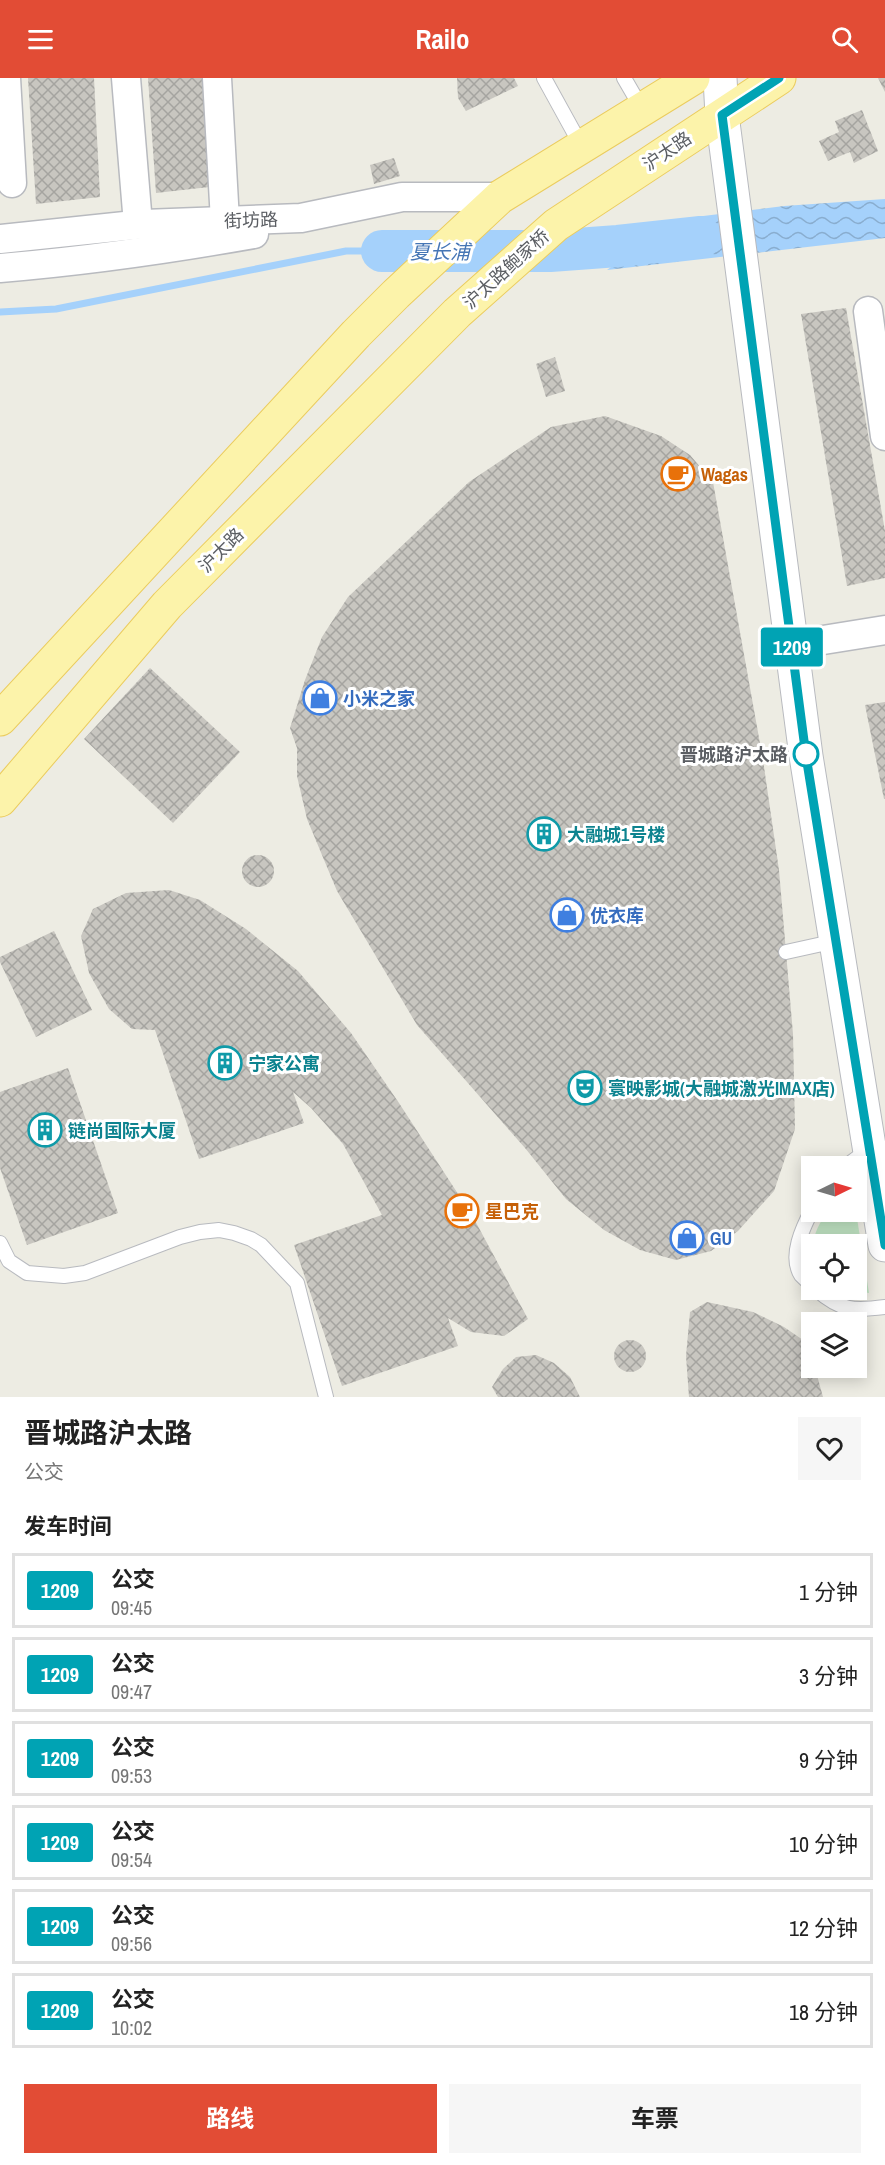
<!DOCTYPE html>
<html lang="zh">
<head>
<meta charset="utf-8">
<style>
	body { margin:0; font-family:"Archivo Narrow","Noto Sans SC",sans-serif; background:#f6f6f6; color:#222; height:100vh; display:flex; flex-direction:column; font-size:22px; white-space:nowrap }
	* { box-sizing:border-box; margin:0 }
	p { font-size:20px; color:#767676 }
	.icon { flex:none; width:33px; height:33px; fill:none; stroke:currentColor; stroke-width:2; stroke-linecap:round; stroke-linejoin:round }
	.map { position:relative; height:1319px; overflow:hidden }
	.drawer { display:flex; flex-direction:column; background:#fff; flex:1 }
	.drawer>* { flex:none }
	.badge { padding:0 12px; border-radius:4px; font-size:21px; line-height:39px }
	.needle { width:39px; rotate:85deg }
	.tools { position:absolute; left:801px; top:1078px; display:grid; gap:12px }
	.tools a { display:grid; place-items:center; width:66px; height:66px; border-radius:0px; background:#fff; box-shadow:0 3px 15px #0003; font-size:30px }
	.map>.badge { position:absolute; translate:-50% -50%; box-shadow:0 0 0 3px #fff }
	h2 { padding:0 24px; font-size:22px; line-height:54px }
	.round { display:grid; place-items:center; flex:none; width:63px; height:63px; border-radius:0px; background:#f6f6f6 }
	.summary { display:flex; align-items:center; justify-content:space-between; height:102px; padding:0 24px }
	h1 { font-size:28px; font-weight:700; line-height:45px }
	.action { display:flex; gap:12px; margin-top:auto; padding:12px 24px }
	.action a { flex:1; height:69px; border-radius:0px; background:#e24c35; color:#fff; font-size:24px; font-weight:700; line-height:69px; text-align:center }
	.action a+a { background:#f6f6f6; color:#222 }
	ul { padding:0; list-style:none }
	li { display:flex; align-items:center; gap:18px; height:75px; margin:0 12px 9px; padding:0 12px; border:3px solid #e0e0e0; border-radius:0px }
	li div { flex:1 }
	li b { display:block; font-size:22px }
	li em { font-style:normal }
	li .badge { min-width:66px; font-weight:700; text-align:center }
	header { display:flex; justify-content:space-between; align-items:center; height:78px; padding:0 24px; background:#e24c35; color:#fff; font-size:27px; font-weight:700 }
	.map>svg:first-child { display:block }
	.grass { fill:#c0e4c3 }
	.water { fill:url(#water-waves) }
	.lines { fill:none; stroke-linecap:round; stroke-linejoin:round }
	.stream { stroke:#a5d1fb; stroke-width:7 }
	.river { stroke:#a5d1fb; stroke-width:42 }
	.building { fill:url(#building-cross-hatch) }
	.service-casing { stroke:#b8babf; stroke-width:16 }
	.minor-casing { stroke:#b8babf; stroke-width:31 }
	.tertiary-casing { stroke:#b8babf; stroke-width:35 }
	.primary-casing { stroke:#ebcc5e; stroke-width:35 }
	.service { stroke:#fff; stroke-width:14 }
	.minor { stroke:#fff; stroke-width:28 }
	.tertiary { stroke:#fff; stroke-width:33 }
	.primary { stroke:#fcf3aa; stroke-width:33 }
	.line-casing { stroke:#fff; stroke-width:14 }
	.line { stroke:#00a3b4; stroke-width:9 }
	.stop-dot { fill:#fff; stroke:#00a3b4; stroke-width:3 }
	.labels { text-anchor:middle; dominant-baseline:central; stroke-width:6; stroke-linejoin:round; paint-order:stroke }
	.street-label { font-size:18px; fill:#5b5e63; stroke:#fff }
	.food-label { font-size:18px; font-weight:bold; fill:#c56008; stroke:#fff; text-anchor:start }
	.shop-label { font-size:18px; font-weight:bold; fill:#366cbe; stroke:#fff; text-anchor:start }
	.stop-label { font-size:18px; font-weight:bold; fill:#5b5e63; stroke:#fff; text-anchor:end }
	.culture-label { font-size:18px; font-weight:bold; fill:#0d838f; stroke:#fff; text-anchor:start }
	.water-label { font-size:20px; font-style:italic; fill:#4676b5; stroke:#fff }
</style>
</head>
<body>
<header><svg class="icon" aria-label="menu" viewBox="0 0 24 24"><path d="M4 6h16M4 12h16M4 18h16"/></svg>Railo<svg class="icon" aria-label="search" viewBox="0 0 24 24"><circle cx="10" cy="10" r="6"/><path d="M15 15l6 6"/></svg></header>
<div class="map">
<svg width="885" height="1319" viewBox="0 0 885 1319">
	<defs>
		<pattern id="water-waves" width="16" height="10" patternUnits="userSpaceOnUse" patternTransform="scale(1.5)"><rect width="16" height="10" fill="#a5d1fb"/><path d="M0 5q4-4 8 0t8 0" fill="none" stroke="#89adcf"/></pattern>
		<pattern id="building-cross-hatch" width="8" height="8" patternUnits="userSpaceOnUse" patternTransform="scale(1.5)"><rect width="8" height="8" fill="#c8c6c0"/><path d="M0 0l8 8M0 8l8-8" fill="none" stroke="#a5a4a0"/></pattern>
	</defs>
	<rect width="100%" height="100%" fill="#edece3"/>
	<!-- grass -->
	<path class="grass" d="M828 1134H856L869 1215 851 1212H856V1167H813C814 1155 820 1143 828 1134Z"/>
	<!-- water -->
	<path class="water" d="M885 121V160L607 192 679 141 784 128Z"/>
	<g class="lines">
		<!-- stream -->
		<path class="stream" d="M0 234 56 231 346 173H382"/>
		<!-- river -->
		<path class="river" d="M382 173H550L618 168 701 159"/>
	</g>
	<!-- building -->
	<g class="building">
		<path d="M28 0H94L100 119 36 126Z"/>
		<path d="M148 0H202L209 109 156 115Z"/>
		<path d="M457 0H514L518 8 466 33 458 20Z"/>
		<path d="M878 0H885V14Z"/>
		<path d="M862 32 878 73 854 85 850 74 828 83 819 63 839 54 835 43Z"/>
		<path d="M394 80 400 98 374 106 370 87Z"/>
		<path d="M846 230 885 453V500L847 508 801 236Z"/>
		<path d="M555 279 565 313 546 319 536 286Z"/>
		<path d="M605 338 661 358 690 377 713 404 763 682 779 792 793 956 795 1051 774 1113 738 1153 711 1173 676 1182 640 1172 604 1152 566 1121 525 1070 417 947 337 813 307 741 297 698V670L290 650 305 602 322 559 348 519 469 404 551 349Z"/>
		<path d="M150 590 240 674 173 745 84 661Z"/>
		<path d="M885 624V721H884L865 627Z"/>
		<circle cx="258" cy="793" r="16"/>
		<path d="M169 812 200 822 246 851 298 893 351 955 399 1025 473 1139 528 1241 504 1258 471 1254 448 1240 458 1268 342 1308 294 1167 382 1137 343 1066 311 1030 293 1014 304 1045 199 1081 155 952 132 951 109 931 89 895 81 858 93 831 126 815Z"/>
		<path d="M54 853 92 932 36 959 0 884V879Z"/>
		<path d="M68 990 118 1135 27 1167 0 1090V1014Z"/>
		<path d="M707 1224 753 1234 784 1249 803 1262 812 1281V1290H815L823 1319H689L686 1278 690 1234Z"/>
		<circle cx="630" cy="1278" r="16"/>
		<path d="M536 1277 554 1285 570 1299 580 1319H498L492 1309 503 1291 516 1279Z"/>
	</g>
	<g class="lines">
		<defs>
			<g id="service">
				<path d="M544 0 582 69"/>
				<path d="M624 0 642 31"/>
				<path d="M786 874 836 863"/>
				<path d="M845 1089 868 1072"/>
				<path d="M812 1132C803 1149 789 1178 801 1197 804 1200 808 1204 812 1207"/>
				<path d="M0 1165 9 1183 27 1195 64 1198 85 1195 180 1159 200 1154 219 1152 234 1155 251 1161 261 1167 297 1205 326 1319"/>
				<path d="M817 1212C841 1233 854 1233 885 1229"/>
			</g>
			<g id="minor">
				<path d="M6 0 12 105"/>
				<path d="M126 0 138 146"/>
				<path d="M217 0 225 143"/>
				<path d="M0 161 144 146 301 140 402 119H500"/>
				<path d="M0 190C85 183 169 171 254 156"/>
				<path d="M868 233 885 358"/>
				<path d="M792 567 885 552"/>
			</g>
			<path id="tertiary" d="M720 0 722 37 806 678 885 1167"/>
			<g id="primary">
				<path d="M0 641 356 256 396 216 500 119 693 0"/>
				<path d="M0 722 167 527 457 235 556 147 779 0"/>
			</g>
		</defs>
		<!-- service casing -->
		<use href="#service" class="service-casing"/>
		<!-- minor casing -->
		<use href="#minor" class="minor-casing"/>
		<!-- tertiary casing -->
		<use href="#tertiary" class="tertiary-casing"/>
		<!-- primary casing -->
		<use href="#primary" class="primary-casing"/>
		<!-- service -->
		<use href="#service" class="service"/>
		<!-- minor -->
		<use href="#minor" class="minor"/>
		<!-- tertiary -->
		<use href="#tertiary" class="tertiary"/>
		<!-- primary -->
		<use href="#primary" class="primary"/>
	</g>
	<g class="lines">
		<defs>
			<path id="line" d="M779 0 722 37 806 678 885 1167"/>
		</defs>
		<!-- line casing -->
		<use href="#line" class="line-casing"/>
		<!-- line -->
		<use href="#line" class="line"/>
	</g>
	<!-- icons -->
	<defs>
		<symbol id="cafe-ring" viewBox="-11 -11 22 22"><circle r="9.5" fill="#fff" stroke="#e8710a" stroke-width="1.5"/><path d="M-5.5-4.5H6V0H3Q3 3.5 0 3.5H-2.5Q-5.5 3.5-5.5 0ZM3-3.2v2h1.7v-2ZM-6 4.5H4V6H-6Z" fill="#e8710a"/></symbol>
		<symbol id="shop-ring" viewBox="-11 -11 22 22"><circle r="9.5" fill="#fff" stroke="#3f7fe0" stroke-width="1.5"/><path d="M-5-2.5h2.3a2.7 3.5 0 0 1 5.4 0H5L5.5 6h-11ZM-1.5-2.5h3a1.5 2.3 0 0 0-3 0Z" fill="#3f7fe0"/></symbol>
		<symbol id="building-ring" viewBox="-11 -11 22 22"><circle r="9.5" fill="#fff" stroke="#0f9aa8" stroke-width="1.5"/><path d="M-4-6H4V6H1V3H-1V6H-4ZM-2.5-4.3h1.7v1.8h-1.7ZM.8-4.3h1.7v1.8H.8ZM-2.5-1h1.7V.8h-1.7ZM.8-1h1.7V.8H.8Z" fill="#0f9aa8"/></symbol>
		<symbol id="theatre-ring" viewBox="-11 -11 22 22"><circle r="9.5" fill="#fff" stroke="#0f9aa8" stroke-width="1.5"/><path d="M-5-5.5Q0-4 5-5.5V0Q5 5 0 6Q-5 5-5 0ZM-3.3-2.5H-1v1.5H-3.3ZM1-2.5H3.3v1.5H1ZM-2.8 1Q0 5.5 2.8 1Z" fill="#0f9aa8"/></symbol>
	</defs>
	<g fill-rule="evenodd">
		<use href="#cafe-ring" x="659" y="377" width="38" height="38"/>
		<use href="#shop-ring" x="301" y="601" width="38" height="38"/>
		<use href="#building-ring" x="525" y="737" width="38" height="38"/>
		<use href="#shop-ring" x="548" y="818" width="38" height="38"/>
		<use href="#building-ring" x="206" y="966" width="38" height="38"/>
		<use href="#theatre-ring" x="566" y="991" width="38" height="38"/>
		<use href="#building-ring" x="26" y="1033" width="38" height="38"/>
		<use href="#cafe-ring" x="443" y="1114" width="38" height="38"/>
		<use href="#shop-ring" x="668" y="1141" width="38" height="38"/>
	</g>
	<!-- markers -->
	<circle class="stop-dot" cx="806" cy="676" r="12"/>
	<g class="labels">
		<!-- street labels -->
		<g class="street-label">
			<text transform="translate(667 73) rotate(-34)">沪太路</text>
			<text transform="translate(251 142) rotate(-2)">街坊路</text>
			<text transform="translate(506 191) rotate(-42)">沪太路鲍家桥</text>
			<text transform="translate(221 472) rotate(-45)">沪太路</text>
		</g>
		<!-- food labels -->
		<g class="food-label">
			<text x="701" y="396">Wagas</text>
			<text x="485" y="1133">星巴克</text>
		</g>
		<!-- shop labels -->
		<g class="shop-label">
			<text x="343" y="620">小米之家</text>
			<text x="590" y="837">优衣库</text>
			<text x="710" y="1160">GU</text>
		</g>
		<!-- stop labels -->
		<g class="stop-label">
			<text x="788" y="676">晋城路沪太路</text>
		</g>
		<!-- culture labels -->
		<g class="culture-label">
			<text x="567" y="756">大融城1号楼</text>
			<text x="248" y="985">宁家公寓</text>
			<text x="608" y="1010">寰映影城(大融城激光IMAX店)</text>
			<text x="68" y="1052">链尚国际大厦</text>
		</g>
		<!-- water labels -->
		<g class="water-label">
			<text x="440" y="173">夏长浦</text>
		</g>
	</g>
</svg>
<div class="tools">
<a><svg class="needle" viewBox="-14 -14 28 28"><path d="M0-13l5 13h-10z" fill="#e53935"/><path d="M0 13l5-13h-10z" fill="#767676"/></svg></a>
<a><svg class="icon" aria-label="locate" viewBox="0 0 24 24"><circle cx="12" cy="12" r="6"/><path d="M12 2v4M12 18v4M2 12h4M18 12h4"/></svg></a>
<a><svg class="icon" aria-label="layers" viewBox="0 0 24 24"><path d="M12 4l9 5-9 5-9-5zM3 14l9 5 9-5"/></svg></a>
</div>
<b class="badge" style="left:792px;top:569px;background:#00a3b4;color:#fff">1209</b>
</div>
<section class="drawer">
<div class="summary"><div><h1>晋城路沪太路</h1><p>公交</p></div><a class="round"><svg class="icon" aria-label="heart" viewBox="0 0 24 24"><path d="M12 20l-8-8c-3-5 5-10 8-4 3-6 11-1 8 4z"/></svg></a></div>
<h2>发车时间</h2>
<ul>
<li><span class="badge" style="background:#00a3b4;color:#fff">1209</span><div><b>公交</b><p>09:45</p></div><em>1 分钟</em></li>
<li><span class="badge" style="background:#00a3b4;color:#fff">1209</span><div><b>公交</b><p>09:47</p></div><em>3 分钟</em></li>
<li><span class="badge" style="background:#00a3b4;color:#fff">1209</span><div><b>公交</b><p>09:53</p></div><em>9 分钟</em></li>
<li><span class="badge" style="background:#00a3b4;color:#fff">1209</span><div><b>公交</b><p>09:54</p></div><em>10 分钟</em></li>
<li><span class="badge" style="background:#00a3b4;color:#fff">1209</span><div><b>公交</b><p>09:56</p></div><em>12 分钟</em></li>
<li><span class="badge" style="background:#00a3b4;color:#fff">1209</span><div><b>公交</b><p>10:02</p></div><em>18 分钟</em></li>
</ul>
<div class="action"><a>路线</a><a>车票</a></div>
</section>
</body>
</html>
